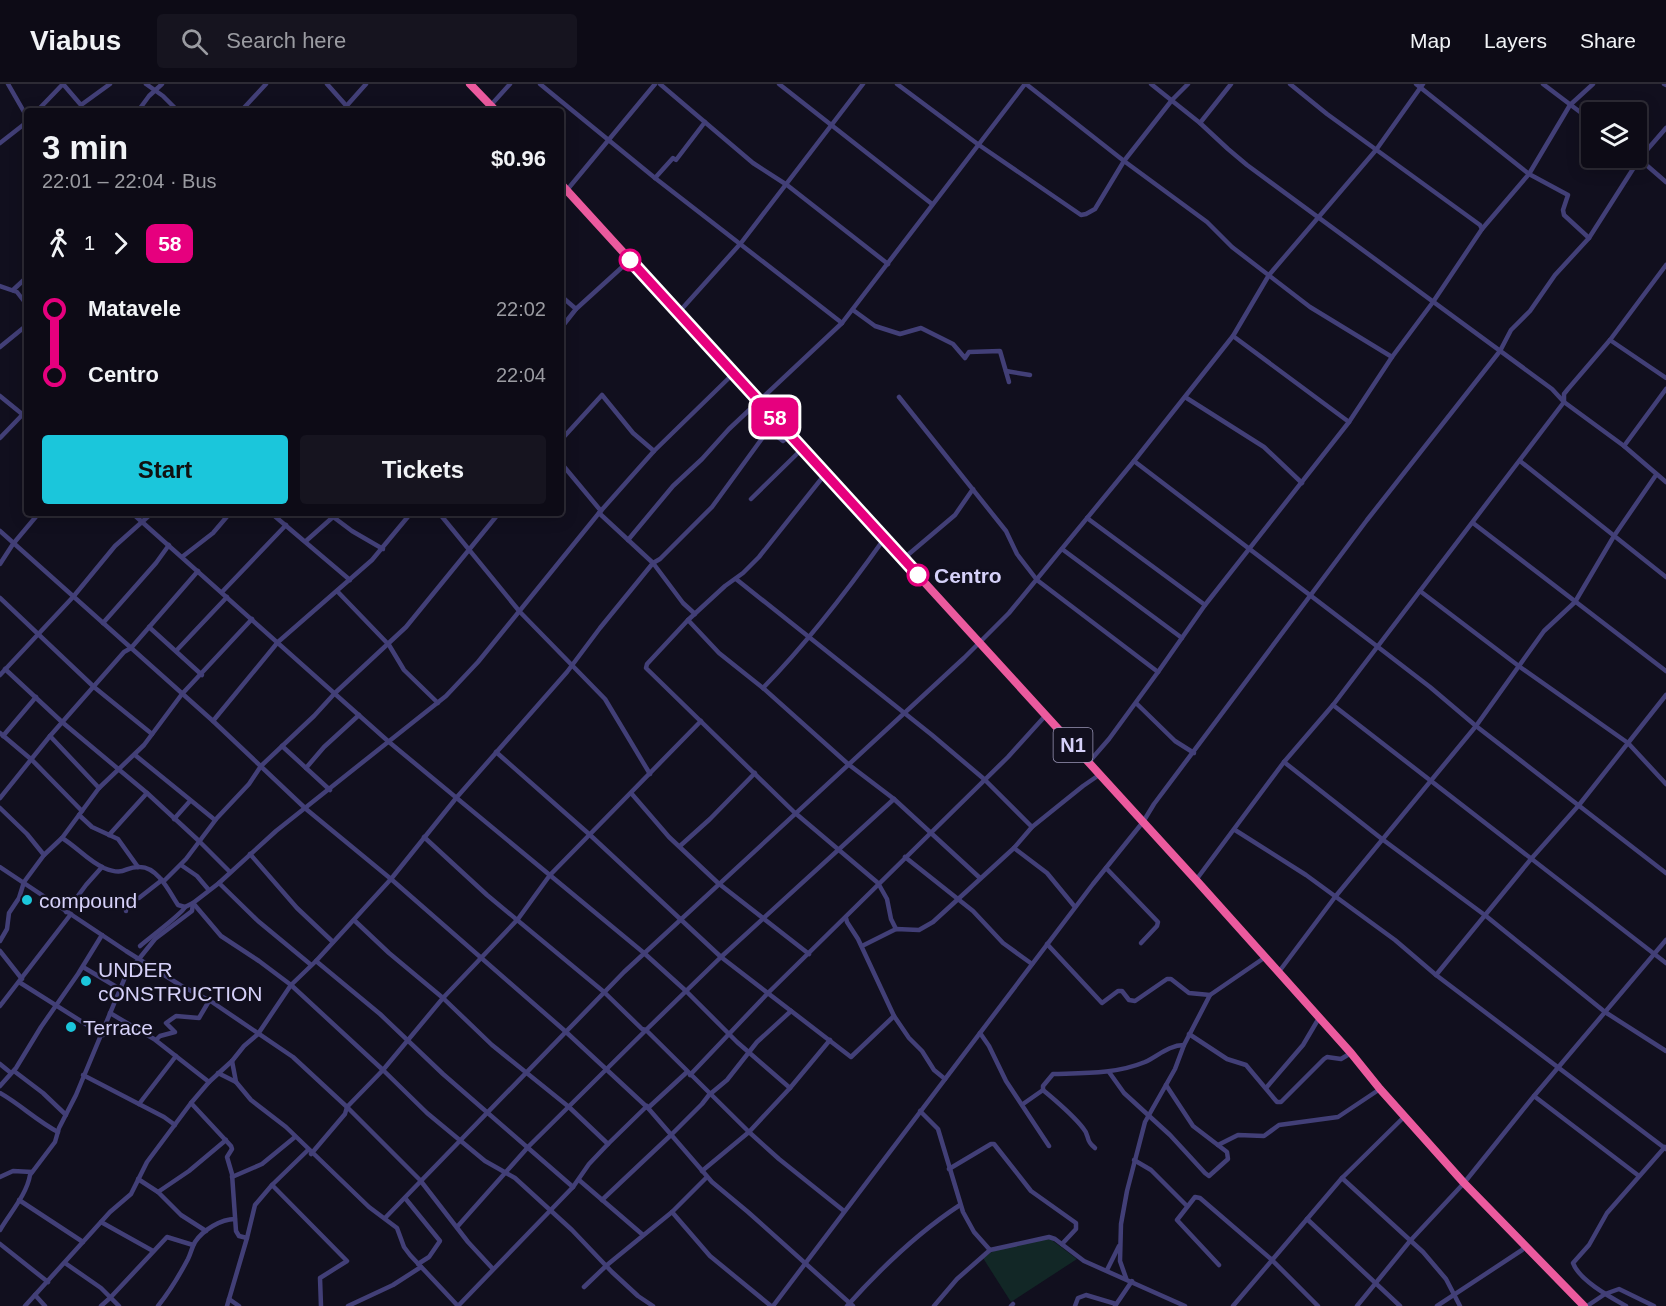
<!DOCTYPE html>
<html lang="en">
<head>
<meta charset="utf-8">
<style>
	body { margin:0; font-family:Helvetica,sans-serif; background:#16141f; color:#f1f3f6; height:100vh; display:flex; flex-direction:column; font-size:22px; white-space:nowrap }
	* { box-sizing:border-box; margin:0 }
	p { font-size:20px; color:#9a9ba1 }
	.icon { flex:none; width:33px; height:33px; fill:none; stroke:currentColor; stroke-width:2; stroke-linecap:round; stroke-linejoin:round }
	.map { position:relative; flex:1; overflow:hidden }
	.side { position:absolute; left:24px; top:24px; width:540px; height:408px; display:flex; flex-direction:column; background:#0d0b16; border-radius:6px; box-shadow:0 3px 15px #0003,0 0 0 2px #2d2b35 }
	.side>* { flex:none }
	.badge { padding:0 12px; border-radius:9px; font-size:21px; line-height:39px }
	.controls { position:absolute; left:1581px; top:18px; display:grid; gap:12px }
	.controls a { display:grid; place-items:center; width:66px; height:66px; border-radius:6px; background:#0d0b16; box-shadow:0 3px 15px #0003,0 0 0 2px #2d2b35; font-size:30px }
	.map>.badge { position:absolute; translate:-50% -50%; box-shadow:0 0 0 3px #fff }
	.legs { display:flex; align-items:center; gap:9px; height:66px; padding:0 18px; font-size:20px }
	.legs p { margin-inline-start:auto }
	.head { display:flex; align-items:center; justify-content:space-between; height:102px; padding:0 18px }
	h1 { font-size:33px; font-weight:700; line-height:45px }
	.action { display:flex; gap:12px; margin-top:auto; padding:12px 18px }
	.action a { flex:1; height:69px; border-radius:6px; background:#1bc6db; color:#111; font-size:24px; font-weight:700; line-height:69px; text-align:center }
	.action a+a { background:#16141f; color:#f1f3f6 }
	ul { padding:0 18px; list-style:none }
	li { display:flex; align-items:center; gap:21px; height:66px; font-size:22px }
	li i { display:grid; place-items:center; width:9px; height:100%; margin:0 8px; background:currentColor }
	li i::after { content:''; width:15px; height:15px; margin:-8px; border:4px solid; border-radius:50%; background:#0d0b16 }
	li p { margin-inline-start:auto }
	li:first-child i { background:linear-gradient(#0000 50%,currentColor 0) }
	li:last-child i { background:linear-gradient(currentColor 50%,#0000 0) }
	header { display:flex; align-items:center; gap:36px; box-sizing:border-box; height:84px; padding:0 30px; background:#0d0b16; border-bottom:2px solid #2d2b35 }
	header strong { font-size:28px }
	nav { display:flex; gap:33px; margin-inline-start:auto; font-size:21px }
	.search { width:420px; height:54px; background:#16141f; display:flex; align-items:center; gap:15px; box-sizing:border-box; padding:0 21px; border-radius:6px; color:#9a9ba1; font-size:22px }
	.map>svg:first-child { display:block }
	.green { fill:#122726 }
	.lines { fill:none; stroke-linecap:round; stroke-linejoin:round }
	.street { stroke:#423f77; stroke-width:4.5 }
	.highway { stroke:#eb5a9e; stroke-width:8 }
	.line-1-casing { stroke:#fff; stroke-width:14 }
	.line-1 { stroke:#e6007e; stroke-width:9 }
	.stop-1-dot { fill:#fff; stroke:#e6007e; stroke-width:3 }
	.poi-dot { fill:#1bc6db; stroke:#110f1e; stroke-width:2 }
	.labels { text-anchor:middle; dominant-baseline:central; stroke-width:5; stroke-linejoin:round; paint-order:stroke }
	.shield { fill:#110f1e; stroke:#9b97b7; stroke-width:1.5 }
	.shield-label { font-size:20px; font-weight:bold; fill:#d6d1f9 }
	.stop-label { font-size:21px; font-weight:bold; fill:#d6d1f9; stroke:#110f1e; text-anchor:start }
	.poi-label { font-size:21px; fill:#d6d1f9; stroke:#110f1e; text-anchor:start }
</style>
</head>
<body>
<header>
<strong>Viabus</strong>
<div class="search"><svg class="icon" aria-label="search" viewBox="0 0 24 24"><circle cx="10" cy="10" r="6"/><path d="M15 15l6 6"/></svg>Search here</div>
<nav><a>Map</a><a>Layers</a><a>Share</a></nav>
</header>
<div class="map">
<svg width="1666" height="1222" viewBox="0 0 1666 1222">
	<rect width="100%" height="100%" fill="#110f1e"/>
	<!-- green -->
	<path class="green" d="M1049 1154 1077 1175 1011 1218 983 1174 993 1167Z"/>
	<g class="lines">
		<!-- street -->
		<g class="street">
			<path d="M8 0 27 33"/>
			<path d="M63 0 81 21 110 0"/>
			<path d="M146 0 163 12 178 27"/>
			<path d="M327 0 351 27"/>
			<path d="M540 0 655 94 842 239"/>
			<path d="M660 0 753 79 787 101 888 180"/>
			<path d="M779 0 932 120"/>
			<path d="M897 0 979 61 1081 131 1086 130 1095 125 1124 77 1172 16 1188 0"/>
			<path d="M1026 0 1124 77 1207 138 1232 163 1310 223 1392 273 1433 218 1482 145 1480 141 1327 30 1290 0"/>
			<path d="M1151 0 1200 39 1228 65 1247 81 1552 305 1564 318 1624 362 1666 398"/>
			<path d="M1416 0 1529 90 1568 111 1563 126 1564 131 1589 154"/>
			<path d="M1543 0 1592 37"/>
			<path d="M1664 0 1666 1"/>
			<path d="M491 21 510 0"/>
			<path d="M37 27 63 0"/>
			<path d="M138 27 149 12 162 0"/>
			<path d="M241 27 266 0"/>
			<path d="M342 27 366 0"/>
			<path d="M1200 39 1231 0"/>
			<path d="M0 59 27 38"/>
			<path d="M1636 72 1666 98"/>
			<path d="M655 94 673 74 676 76 705 38"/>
			<path d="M567 106 655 0"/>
			<path d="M1482 145 1529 90 1570 21 1593 0"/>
			<path d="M0 202 17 208 27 221"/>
			<path d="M13 206 27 193"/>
			<path d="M561 212 576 225"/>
			<path d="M853 226 875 242 900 250 921 244 953 260 965 274 969 268 1000 267 1009 298"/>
			<path d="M679 228 741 159 863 0"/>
			<path d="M561 244 576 225 630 176"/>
			<path d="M1233 252 1349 338"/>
			<path d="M1610 256 1666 294"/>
			<path d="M0 263 27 241"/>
			<path d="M1006 287 1030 291"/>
			<path d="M0 312 27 334"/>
			<path d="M899 313 1006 447 1017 470 1037 496 1158 588 1109 655 1089 678"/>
			<path d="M1185 313 1264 363 1302 399"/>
			<path d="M0 354 27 326"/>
			<path d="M561 356 602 311 633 349 654 367"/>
			<path d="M1624 362 1666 305"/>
			<path d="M1134 377 1378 563 1430 603 1476 642 1666 789"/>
			<path d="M1520 377 1666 493"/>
			<path d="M561 379 601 427"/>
			<path d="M826 389 759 473 743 489 725 502 688 536 647 580 646 584 794 728 878 799 887 815 891 835 896 845"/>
			<path d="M751 415 802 365"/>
			<path d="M132 429 389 658 644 869 686 907 737 958 790 1004"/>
			<path d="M271 429 350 496"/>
			<path d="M328 429 352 447 383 465"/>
			<path d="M439 429 520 528 605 615 650 690"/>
			<path d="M599 429 653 479 683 519 695 530"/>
			<path d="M1087 434 1205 521"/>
			<path d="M1473 439 1666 587"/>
			<path d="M0 447 213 637 306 725 391 795 565 947 648 1024 712 1098 748 1128 853 1222"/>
			<path d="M628 456 673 402 702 375 729 345 842 239 1025 0"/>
			<path d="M306 457 333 433"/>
			<path d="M1062 465 1182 554"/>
			<path d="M182 473 213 449 230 429"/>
			<path d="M903 475 955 431 973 405"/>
			<path d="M0 480 13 460 39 429"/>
			<path d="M736 495 932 651 984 695 1032 743"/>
			<path d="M337 507 389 561 404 586 438 619"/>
			<path d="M1420 507 1520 583 1628 659 1666 700"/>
			<path d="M222 508 286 441"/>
			<path d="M0 514 94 603 152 650"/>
			<path d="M688 536 719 569 763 604 848 680 894 715 980 794"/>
			<path d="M103 539 156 479 169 461"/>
			<path d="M149 543 202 591"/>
			<path d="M176 567 227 513"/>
			<path d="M5 585 62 638 147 709 199 757 230 788"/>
			<path d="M1158 588 1205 521 1349 338 1392 273"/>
			<path d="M0 591 73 513 115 462 152 429"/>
			<path d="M763 604C808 558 847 507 884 455"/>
			<path d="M1136 619 1175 657 1194 669"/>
			<path d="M1333 621 1666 879"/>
			<path d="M213 637 278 558 372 476 411 429"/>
			<path d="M0 649 32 676 82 727"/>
			<path d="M3 652 36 613"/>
			<path d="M50 652 99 704"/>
			<path d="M282 662 330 706"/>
			<path d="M496 668 589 750 721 873 851 973 894 932"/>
			<path d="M135 671 215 736"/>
			<path d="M1284 678 1382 755 1486 832 1605 928 1666 967"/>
			<path d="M306 684 324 663 359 631"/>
			<path d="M631 709 669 753 718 799 809 870"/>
			<path d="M0 714 50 652 124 568 131 564 198 487"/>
			<path d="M0 724 27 750 44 771"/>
			<path d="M79 731 92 743 118 755 138 783"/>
			<path d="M174 735 190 717"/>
			<path d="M1235 746 1306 791 1395 856 1436 891 1666 1065"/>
			<path d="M109 751 147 709"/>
			<path d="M424 753 487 811 604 908 642 945 646 946 749 1048 779 1075 844 1127"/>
			<path d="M62 754C77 763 88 777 104 784 126 793 124 782 140 783 158 783 170 809 178 821L185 823 193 819 221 852 259 877 291 901 383 986 427 1029 485 1077 515 1094 572 1146 612 1188 638 1212 653 1222"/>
			<path d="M680 762 710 735 755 689"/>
			<path d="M1014 764 1047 789 1075 823"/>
			<path d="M250 770 297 824 333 858"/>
			<path d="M905 773 973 827 1003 859 1032 880"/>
			<path d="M181 781 197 792 208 805"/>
			<path d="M0 783 126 867 180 901 212 918 293 973 347 1023 420 1096 468 1158 493 1185"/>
			<path d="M1106 784 1158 838 1157 842 1141 859"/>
			<path d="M1196 796 1284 678 1333 621 1564 318V310L1568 305 1610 256 1666 181"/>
			<path d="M164 797 186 775 217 734 249 700 261 682 314 632 335 609 406 543 499 429"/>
			<path d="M219 799 258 837 310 880"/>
			<path d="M126 827 125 820 131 815 139 814 162 796"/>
			<path d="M66 828 86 801 102 783"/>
			<path d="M846 834 847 838 858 855 894 932 909 954 922 967 934 986 945 995"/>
			<path d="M354 836 389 869 443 914 492 961 569 1023 608 1060"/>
			<path d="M0 857 7 845 9 829 19 814 24 798 44 771 62 754 99 704 144 661 182 610 252 535"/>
			<path d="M1047 860 1102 919 1118 907H1122L1129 916 1135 917 1167 895H1171L1189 909 1210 911"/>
			<path d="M140 862C148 855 183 829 185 823"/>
			<path d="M862 862 896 845 919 846 933 838 1014 764 1032 743 1083 702 1099 691"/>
			<path d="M0 867 22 895"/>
			<path d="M316 877 380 930 443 990 573 1103"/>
			<path d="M83 883 120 905"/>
			<path d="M1278 889 1335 813 1476 642 1544 547 1575 518 1614 452 1656 391"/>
			<path d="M1436 891 1531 775 1579 721 1666 611"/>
			<path d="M19 898 103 951"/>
			<path d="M0 922 71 830"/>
			<path d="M110 929 154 955 209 998"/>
			<path d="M980 949 989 962 1006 997 1049 1062"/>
			<path d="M1189 950 1227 975 1246 981 1277 1018H1281L1324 975 1327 973 1341 975 1351 969"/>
			<path d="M156 956 160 952 175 948 166 939 176 932 199 934 209 917"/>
			<path d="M232 977 236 998"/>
			<path d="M0 980 11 989"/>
			<path d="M14 987 43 1009 66 1031"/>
			<path d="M1109 988 1124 1009 1170 1051 1205 1089 1209 1092 1228 1075 1227 1068 1193 1042 1166 1001"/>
			<path d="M218 989 236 998 251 1016 286 1043 369 1123 397 1144 404 1163 410 1171 458 1222"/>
			<path d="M83 991 164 1033 175 1041"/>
			<path d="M690 991 768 909 1008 673 1046 631"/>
			<path d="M0 1002 16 984 41 943 78 890 102 851"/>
			<path d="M1266 1004 1303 961 1319 934"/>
			<path d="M1043 1006C1057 1018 1071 1029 1083 1044 1091 1053 1084 1055 1095 1064"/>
			<path d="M0 1009C21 1021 37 1037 58 1048"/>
			<path d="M1534 1012 1639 1092"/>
			<path d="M191 1019 231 1062 232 1065 227 1073 232 1090 236 1147 239 1152 247 1154"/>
			<path d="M139 1020 176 972"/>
			<path d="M1023 1020 1043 1006V1002L1053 990C1085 989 1116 990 1145 978 1158 972 1169 961 1184 961"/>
			<path d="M648 1024 687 988"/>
			<path d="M920 1027 938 1045 963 1128 974 1148 990 1166"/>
			<path d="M1218 1061 1238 1051 1264 1052 1279 1041 1338 1033 1380 1005"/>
			<path d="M311 1070 345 1030 347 1023 383 986 443 914 518 835 550 791 701 637"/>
			<path d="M1134 1076 1151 1086 1187 1122"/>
			<path d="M949 1085 991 1060H994L1031 1107 1076 1139V1145L1062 1160"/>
			<path d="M702 1087 749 1048 790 1004 830 956"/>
			<path d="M0 1093 13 1087 32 1088"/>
			<path d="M232 1093 262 1080 295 1053"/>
			<path d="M1342 1094 1423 1168 1446 1195 1460 1222"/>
			<path d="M138 1095 158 1108 181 1131 206 1147"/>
			<path d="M579 1096 643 1151"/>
			<path d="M272 1101 347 1177 320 1194 321 1222"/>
			<path d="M158 1108 189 1087 226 1056"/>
			<path d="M405 1114 440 1157 429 1173 418 1180"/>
			<path d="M19 1116 83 1158"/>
			<path d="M602 1116 672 1050 702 1020 709 1011 727 996 757 958 791 927"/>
			<path d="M672 1128 710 1172 771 1222"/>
			<path d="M385 1134 624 888 964 574 1009 529 1134 377 1233 252 1269 191 1376 66 1423 0"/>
			<path d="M1307 1135 1400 1222"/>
			<path d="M101 1138 153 1167"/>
			<path d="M457 1143 529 1062 646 946 721 873 894 715"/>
			<path d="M0 1146C10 1129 27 1110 30 1091L55 1058 59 1044 76 1011 126 891 155 855 192 827 193 819 219 799 276 747 446 612 478 578 599 429 654 367 733 290"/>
			<path d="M0 1160 48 1198"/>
			<path d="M65 1179 101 1204 119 1222"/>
			<path d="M1219 1181 1177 1136 1195 1113 1200 1114 1271 1175 1318 1222"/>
			<path d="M1107 1186 1119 1162"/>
			<path d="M1126 1194 1120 1177 1121 1140 1127 1107 1145 1038 1175 985 1184 961 1210 911 1264 874"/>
			<path d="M584 1203 607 1181 672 1128 707 1093"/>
			<path d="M35 1211 45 1222"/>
			<path d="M229 1215 239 1222"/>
			<path d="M25 1222 110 1128 131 1110 147 1078 191 1019 209 998 232 977 244 962 258 950 291 901 316 877 391 795 457 713 567 588 600 544 653 479 660 475 712 423 766 349 770 347 783 357 791 351"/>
			<path d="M101 1222 110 1214 167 1153 193 1161"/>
			<path d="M158 1222C170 1207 179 1192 188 1175 191 1169 192 1163 195 1158 203 1146 221 1135 235 1135"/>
			<path d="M227 1222 247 1154 255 1121 272 1101 308 1066"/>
			<path d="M348 1222 393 1201 421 1183"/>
			<path d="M458 1222 573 1103 589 1080 608 1060 647 1022"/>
			<path d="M773 1222 1093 800 1143 738 1154 720 1367 436 1500 267 1511 246 1530 227 1555 191 1589 154 1640 74 1666 44"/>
			<path d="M847 1222C881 1184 917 1149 960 1121"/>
			<path d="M934 1222 957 1195 990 1166 1049 1153 1055 1155 1084 1177 1185 1222"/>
			<path d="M1011 1222 1013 1220"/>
			<path d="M1075 1222 1078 1214 1086 1211 1116 1220"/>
			<path d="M1115 1222 1132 1197"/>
			<path d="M1233 1222 1342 1094 1405 1032"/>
			<path d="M1357 1222 1410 1157 1464 1099 1534 1012 1666 856"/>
			<path d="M1437 1222 1522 1166 1525 1161"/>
			<path d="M1587 1222 1605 1210 1619 1205 1654 1222"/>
			<path d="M1626 1222C1610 1213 1579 1196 1573 1179L1589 1161 1607 1129 1665 1063"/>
		</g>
		<!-- highway -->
		<g class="highway">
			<path d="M470 0 496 27"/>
			<path d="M561 100 1196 796 1351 969 1380 1005 1464 1099 1584 1222"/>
		</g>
	</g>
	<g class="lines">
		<defs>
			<path id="line-1" d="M630 176 918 491"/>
		</defs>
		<!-- line-1 casing -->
		<use href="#line-1" class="line-1-casing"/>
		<!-- line-1 -->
		<use href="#line-1" class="line-1"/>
	</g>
	<!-- markers -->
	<g class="stop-1-dot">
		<circle cx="630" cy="176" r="10"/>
		<circle cx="918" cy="491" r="10"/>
	</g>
	<g class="poi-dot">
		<circle cx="27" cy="816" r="6"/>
		<circle cx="86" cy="897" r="6"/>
		<circle cx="71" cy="943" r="6"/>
	</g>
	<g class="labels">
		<!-- shield labels -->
		<rect class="shield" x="1053.5" y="644" width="39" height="34" rx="4.5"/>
		<g class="shield-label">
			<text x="1073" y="661">N1</text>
		</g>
		<!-- stop labels -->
		<g class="stop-label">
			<text x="934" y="491">Centro</text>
		</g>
		<!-- poi labels -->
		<g class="poi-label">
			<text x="39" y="816">compound</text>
			<text x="98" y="885">UNDER<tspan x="98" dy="24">cONSTRUCTION</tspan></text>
			<text x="83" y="943">Terrace</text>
		</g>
	</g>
</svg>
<div class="controls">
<a><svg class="icon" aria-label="layers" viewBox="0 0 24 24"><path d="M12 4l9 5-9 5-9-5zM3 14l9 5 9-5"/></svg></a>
</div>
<b class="badge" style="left:775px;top:333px;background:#e6007e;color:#fff">58</b>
<section class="side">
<div class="head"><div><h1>3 min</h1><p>22:01 – 22:04 · Bus</p></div><b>$0.96</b></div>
<div class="legs"><svg class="icon" aria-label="walk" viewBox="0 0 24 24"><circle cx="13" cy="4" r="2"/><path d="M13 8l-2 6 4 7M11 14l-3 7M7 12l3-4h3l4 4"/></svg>1<svg class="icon" aria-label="forward" viewBox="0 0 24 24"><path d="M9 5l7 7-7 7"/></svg><b class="badge" style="background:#e6007e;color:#fff">58</b></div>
<ul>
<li><i style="color:#e6007e"></i><b>Matavele</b><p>22:02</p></li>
<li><i style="color:#e6007e"></i><b>Centro</b><p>22:04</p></li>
</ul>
<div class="action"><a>Start</a><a>Tickets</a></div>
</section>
</div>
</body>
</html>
